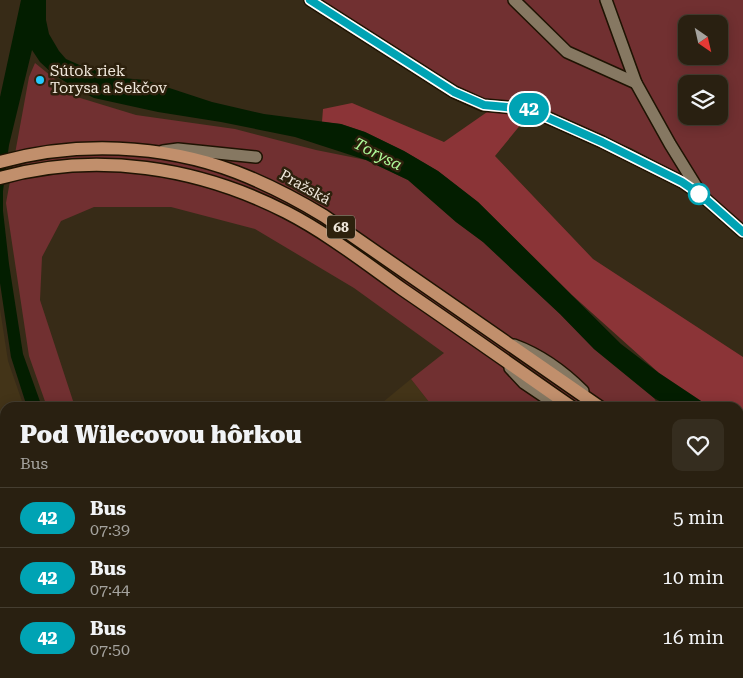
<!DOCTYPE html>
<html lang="en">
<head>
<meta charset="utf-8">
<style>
	body { margin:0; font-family:"Roboto Serif",serif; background:#352d1f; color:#f1f3f6; height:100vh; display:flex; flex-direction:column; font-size:19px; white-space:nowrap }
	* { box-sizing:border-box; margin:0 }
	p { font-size:16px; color:#a5a39f }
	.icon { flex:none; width:28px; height:28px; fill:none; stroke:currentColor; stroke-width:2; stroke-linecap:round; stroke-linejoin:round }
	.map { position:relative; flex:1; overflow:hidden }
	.panel { position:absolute; left:0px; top:402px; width:744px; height:276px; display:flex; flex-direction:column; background:#292011; border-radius:15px 15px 0 0; box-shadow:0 2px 12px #0003,0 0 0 1px #453e31 }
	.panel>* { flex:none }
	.badge { padding:0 10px; border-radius:16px; font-size:18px; line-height:32px }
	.needle { width:32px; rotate:146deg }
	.buttons { position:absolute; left:678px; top:15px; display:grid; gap:10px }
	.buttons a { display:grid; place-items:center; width:50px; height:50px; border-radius:10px; background:#292011; box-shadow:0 2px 12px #0003,0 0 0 1px #453e31; font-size:25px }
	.map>.badge { position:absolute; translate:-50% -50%; box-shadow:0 0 0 2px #fff }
	.round { display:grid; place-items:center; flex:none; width:52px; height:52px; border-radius:10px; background:#352d1f }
	.head { display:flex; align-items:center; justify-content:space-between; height:85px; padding:0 20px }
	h1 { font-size:24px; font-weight:800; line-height:38px }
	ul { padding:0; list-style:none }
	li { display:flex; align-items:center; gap:15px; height:60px; padding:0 20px; border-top:1px solid #453e31 }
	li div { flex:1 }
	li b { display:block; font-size:19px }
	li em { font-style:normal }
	li .badge { min-width:55px; font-weight:700; text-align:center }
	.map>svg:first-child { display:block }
	.built { fill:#433418 }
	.green { fill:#713031; fill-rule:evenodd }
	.forest { fill:#8b3437 }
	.water { fill:#031e00 }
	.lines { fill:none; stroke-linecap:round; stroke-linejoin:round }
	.stream { stroke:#031e00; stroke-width:3 }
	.minor-casing { stroke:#1e1302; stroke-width:14 }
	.major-casing { stroke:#1e1302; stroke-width:15 }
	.minor { stroke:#867862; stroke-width:11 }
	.major { stroke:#c18f6c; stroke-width:12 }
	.line-casing { stroke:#fff; stroke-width:11 }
	.line { stroke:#00a3b4; stroke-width:8 }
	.poi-dot { fill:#25c9fe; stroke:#2d210d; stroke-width:2 }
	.stop-dot { fill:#fff; stroke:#00a3b4; stroke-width:2.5 }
	.labels { text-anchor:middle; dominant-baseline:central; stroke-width:5; stroke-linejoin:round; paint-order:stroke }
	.shield { fill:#2d210d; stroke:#b5ac9d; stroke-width:1 }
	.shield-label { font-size:14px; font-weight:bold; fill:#efe7db }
	.poi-label { font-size:15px; fill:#efe7db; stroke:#2d210d; text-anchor:start }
	.street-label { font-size:15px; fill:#efe7db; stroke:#2d210d }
	.water-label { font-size:16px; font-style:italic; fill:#affa99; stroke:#2d210d }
</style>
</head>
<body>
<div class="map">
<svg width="743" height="678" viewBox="0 0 743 678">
	<rect width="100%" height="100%" fill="#372b17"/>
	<!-- built -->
	<g class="built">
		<path d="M0 309 8 361 24 407 5 408V674H739V534L743 536V678H0Z"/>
		<path d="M411 379 433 407H377Z"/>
	</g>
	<!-- green -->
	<g class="green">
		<path d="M317 0H743V237L721 222 706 196 697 186 668 168 631 148 585 131 546 112 490 110ZM686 24H719V56H686ZM686 84H719V116H686Z"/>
		<path d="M35 63 77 97 136 115 235 129 316 150 366 160 408 180 456 222 483 242 560 314 594 349 654 398 659 407H433L411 379 444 353 354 288 255 229 171 207H94L61 221 42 257 40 300 75 407H47L29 356 6 203 29 77Z"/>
		<path d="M739 469 743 472V536L739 534Z"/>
	</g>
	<!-- forest -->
	<path class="forest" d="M352 103 444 142 490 110 531 112 495 156 593 259 743 357V426L739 424V408L710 407 659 373 572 295 478 202 438 171 404 151 365 132 341 124 322 122 323 109Z"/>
	<!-- water -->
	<path class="water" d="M21 0H46V20L49 34 59 51 66 59 84 67 122 78 145 80 212 102 264 114 341 124 365 132 404 151 438 171 478 202 621 344 659 373 710 407H670L654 398 594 349 560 314 483 242 456 222 408 180 366 160 295 137 221 122 158 112 94 98 80 91 53 74 40 62 32 50 9 145 3 191V211L9 264 23 354 42 407H27L11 357 0 283V97Z"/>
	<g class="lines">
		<!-- stream -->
		<path class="stream" d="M0 519 5 516"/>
		<defs>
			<g id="minor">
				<path d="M310 0 454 92 483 105 528 109 602 142 682 182 701 195 743 232"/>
				<path d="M514 0 567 52 636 83"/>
				<path d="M606 0 636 83 670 144 699 191"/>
				<path d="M163 151 178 149 256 157"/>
				<path d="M514 345C541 355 563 371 583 391"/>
				<path d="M510 368 524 383 561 408"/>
				<path d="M0 485 5 491"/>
				<path d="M739 547V546"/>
				<path d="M0 548 5 543"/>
				<path d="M739 660 743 665"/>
				<path d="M114 674 115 676"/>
				<path d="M160 674 164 678"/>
				<path d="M407 674 411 678"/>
				<path d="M733 676 735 674"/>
				<path d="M281 678 286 674"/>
				<path d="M536 678 541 674"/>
			</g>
			<g id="major">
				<path d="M0 162C76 141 162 144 236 172 267 184 296 199 324 216L601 408"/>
				<path d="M0 178C96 151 198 167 286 212 327 233 364 262 402 289 459 328 516 368 573 408"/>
				<path d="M739 501 743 504"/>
				<path d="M739 520 743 522"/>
			</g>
		</defs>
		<!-- minor casing -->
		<use href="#minor" class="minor-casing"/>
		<!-- major casing -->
		<use href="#major" class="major-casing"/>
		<!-- minor -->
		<use href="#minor" class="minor"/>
		<!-- major -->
		<use href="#major" class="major"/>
	</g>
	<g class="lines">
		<defs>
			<path id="line" d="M310 0 454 92 484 105 528 109 602 142 682 182 701 195 743 232"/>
		</defs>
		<!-- line casing -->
		<use href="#line" class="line-casing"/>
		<!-- line -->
		<use href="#line" class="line"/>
	</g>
	<!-- markers -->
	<circle class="poi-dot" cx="40" cy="80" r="5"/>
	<circle class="stop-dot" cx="699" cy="194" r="10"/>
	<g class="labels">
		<!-- shield labels -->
		<rect class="shield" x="327" y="215.5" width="28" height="23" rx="4"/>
		<g class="shield-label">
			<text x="341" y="227">68</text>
		</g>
		<!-- poi labels -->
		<g class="poi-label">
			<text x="50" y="71">Sútok riek<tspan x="50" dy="17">Torysa a Sekčov</tspan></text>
		</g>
		<!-- street labels -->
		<g class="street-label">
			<text transform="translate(305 187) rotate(29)">Pražská</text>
		</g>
		<!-- water labels -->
		<g class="water-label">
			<text transform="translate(378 154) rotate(27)">Torysa</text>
		</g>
	</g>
</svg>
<div class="buttons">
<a><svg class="needle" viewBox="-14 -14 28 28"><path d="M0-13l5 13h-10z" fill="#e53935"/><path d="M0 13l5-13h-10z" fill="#a5a39f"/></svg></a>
<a><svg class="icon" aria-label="layers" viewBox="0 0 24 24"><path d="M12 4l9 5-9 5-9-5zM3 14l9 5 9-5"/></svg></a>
</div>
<b class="badge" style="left:529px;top:109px;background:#00a3b4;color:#fff">42</b>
<section class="panel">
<div class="head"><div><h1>Pod Wilecovou hôrkou</h1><p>Bus</p></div><a class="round"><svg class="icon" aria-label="heart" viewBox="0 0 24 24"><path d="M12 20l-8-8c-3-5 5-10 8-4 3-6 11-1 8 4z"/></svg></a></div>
<ul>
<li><span class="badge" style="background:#00a3b4;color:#fff">42</span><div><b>Bus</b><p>07:39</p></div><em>5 min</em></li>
<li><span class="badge" style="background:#00a3b4;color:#fff">42</span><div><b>Bus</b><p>07:44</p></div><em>10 min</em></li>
<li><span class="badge" style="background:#00a3b4;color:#fff">42</span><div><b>Bus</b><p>07:50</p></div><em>16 min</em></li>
</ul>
</section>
</div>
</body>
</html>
